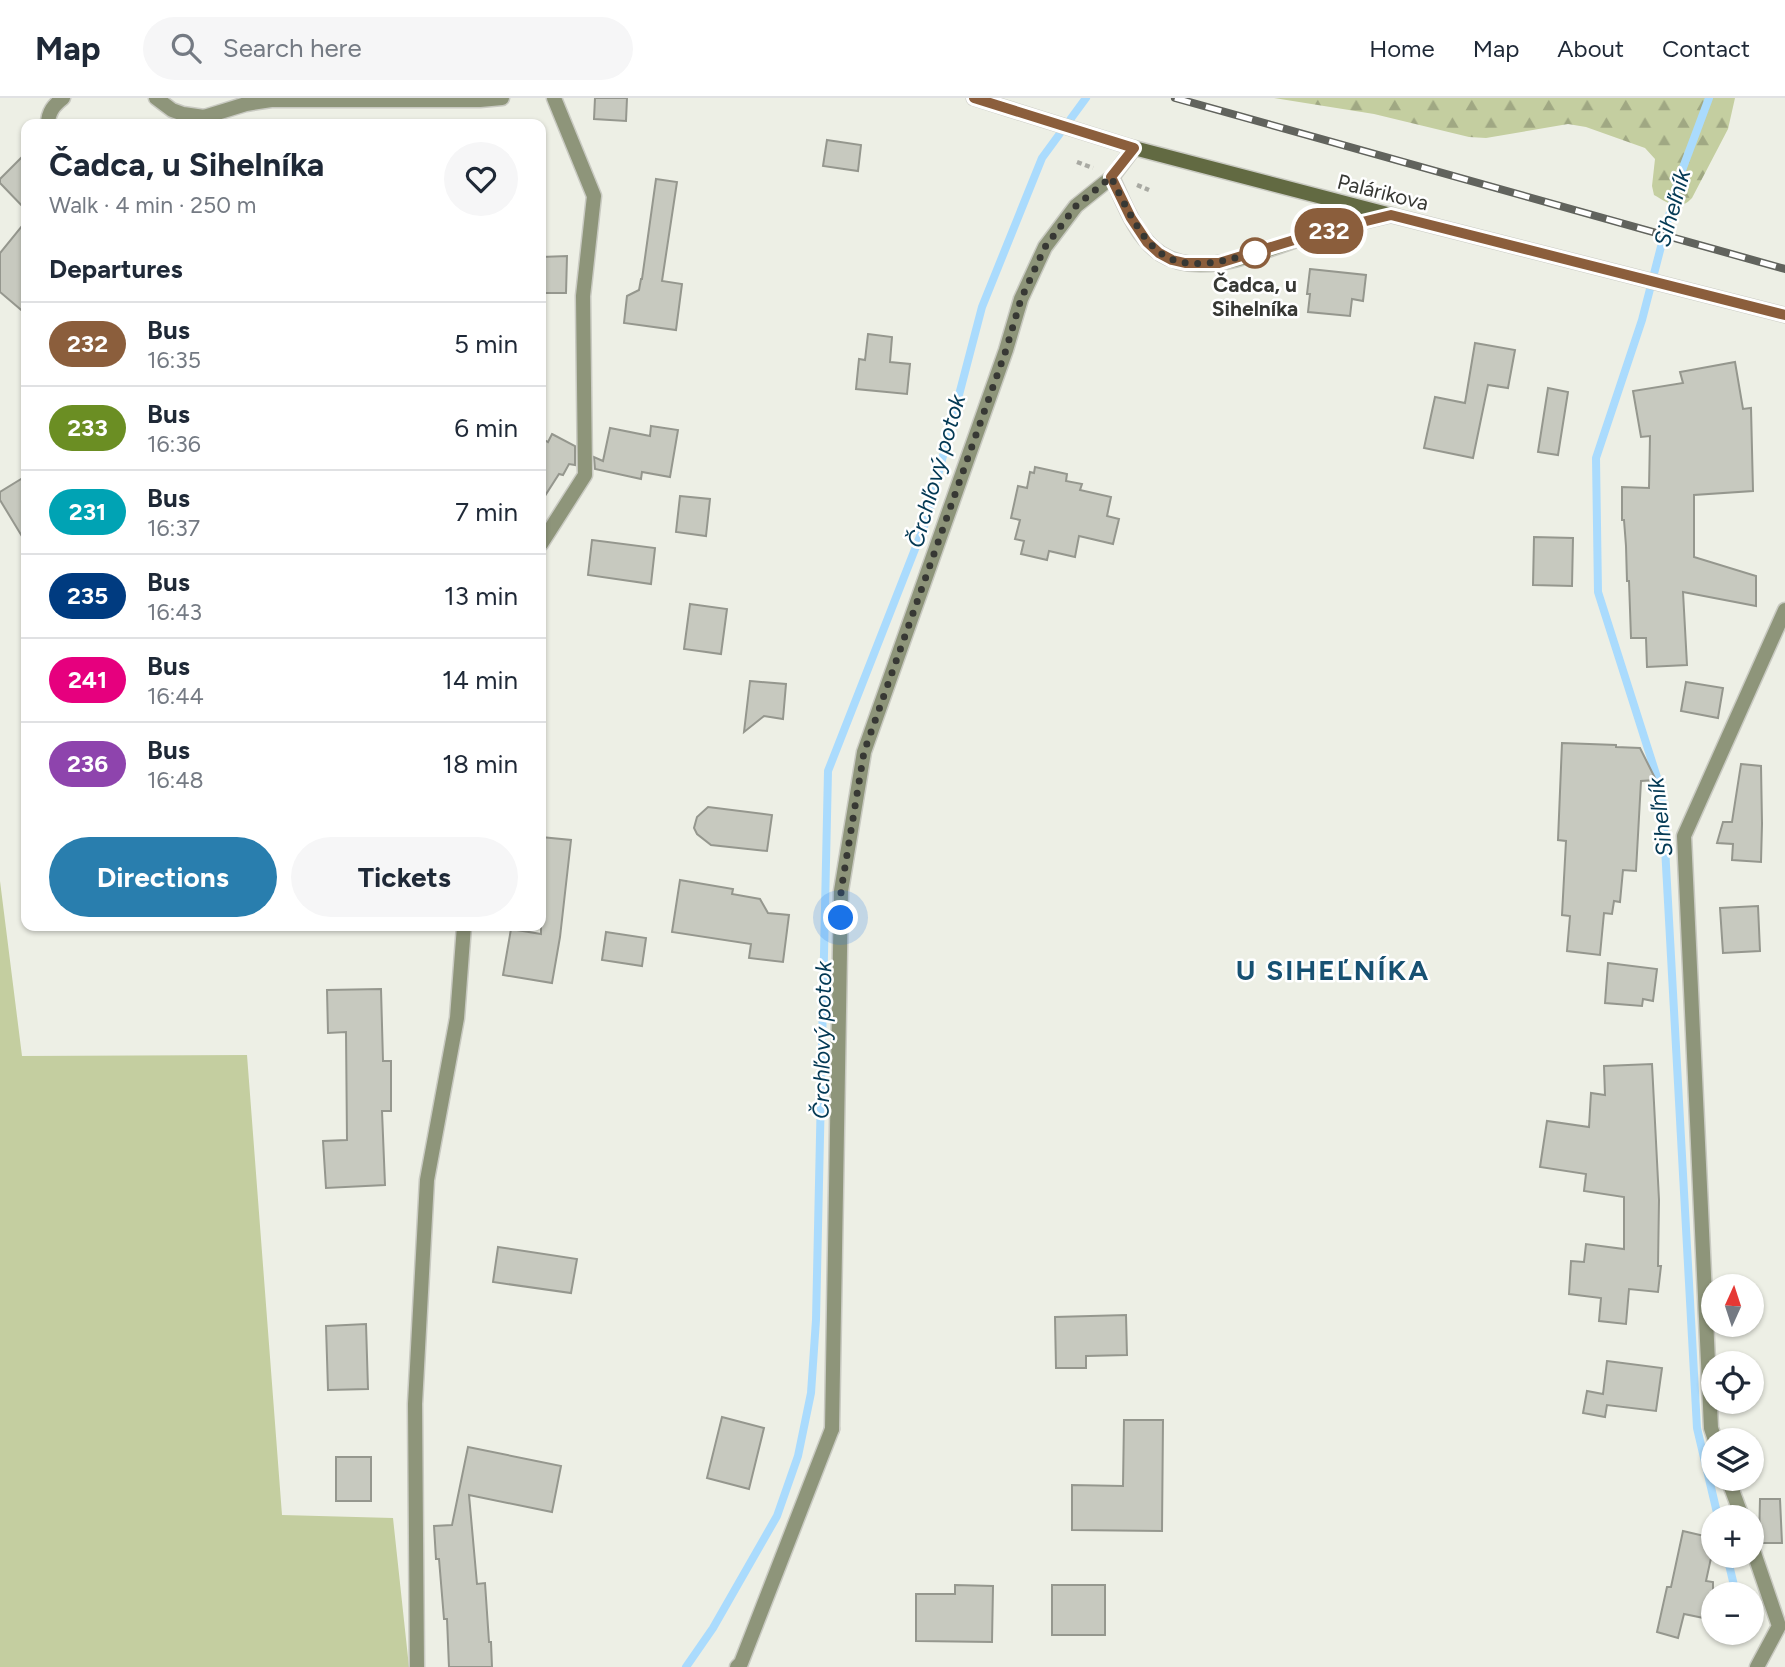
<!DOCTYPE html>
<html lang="en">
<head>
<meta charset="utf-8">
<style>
	body { margin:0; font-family:Figtree,sans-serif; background:#f6f6f7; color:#1f2937; height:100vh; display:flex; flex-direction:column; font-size:26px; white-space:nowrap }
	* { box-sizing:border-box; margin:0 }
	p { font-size:23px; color:#747a83 }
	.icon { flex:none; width:38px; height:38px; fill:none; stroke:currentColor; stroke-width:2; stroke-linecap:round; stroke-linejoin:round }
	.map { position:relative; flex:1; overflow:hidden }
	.details { position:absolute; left:21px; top:21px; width:525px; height:812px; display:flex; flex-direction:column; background:#fff; border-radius:14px; box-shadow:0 2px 5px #0004 }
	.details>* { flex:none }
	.badge { padding:0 14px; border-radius:23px; font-size:24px; line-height:46px }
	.needle { width:46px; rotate:3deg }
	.buttons { position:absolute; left:1701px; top:1176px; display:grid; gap:14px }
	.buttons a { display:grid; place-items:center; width:63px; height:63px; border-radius:50%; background:#fff; box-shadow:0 2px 5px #0004; font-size:35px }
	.you { position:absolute; width:35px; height:35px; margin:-18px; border:5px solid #fff; border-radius:50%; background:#1a73e8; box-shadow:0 0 0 10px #1a73e833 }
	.map>.badge { position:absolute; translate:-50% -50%; box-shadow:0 0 0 4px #fff }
	h2 { padding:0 28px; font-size:26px; line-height:63px }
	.round { display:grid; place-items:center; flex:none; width:74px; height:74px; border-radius:37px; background:#f6f6f7 }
	.head { display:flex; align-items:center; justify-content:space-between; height:119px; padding:0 28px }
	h1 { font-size:33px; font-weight:700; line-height:52px }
	.button { display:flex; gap:14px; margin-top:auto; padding:14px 28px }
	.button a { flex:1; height:80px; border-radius:42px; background:#297eae; color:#fff; font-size:28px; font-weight:700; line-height:80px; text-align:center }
	.button a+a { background:#f6f6f7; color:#1f2937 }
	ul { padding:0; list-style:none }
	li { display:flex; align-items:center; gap:21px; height:84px; padding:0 28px; border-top:2px solid #e0e1e3 }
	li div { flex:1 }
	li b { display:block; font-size:26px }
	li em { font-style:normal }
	li .badge { min-width:77px; font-weight:700; text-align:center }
	header { display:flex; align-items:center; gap:42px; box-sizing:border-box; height:98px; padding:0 35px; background:#fff; border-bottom:2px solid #e0e1e3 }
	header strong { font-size:33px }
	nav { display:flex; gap:38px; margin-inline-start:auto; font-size:24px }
	.search { width:490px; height:63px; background:#f6f6f7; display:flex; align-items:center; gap:18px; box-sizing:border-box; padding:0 24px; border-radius:38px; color:#747a83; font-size:26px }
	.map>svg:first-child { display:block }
	.green { fill:#c4cea0 }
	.forest { fill:url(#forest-firs) }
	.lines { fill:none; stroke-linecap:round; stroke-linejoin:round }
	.stream { stroke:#aadbfd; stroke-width:8 }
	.building { fill:#c7c9bf; stroke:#95978e; stroke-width:2 }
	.lane-casing { stroke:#c9cac2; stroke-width:17 }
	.street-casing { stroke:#c9cac2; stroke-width:17 }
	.secondary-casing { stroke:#c9cac2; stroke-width:17 }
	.path { stroke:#a8a9a2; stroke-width:4.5; stroke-dasharray:5 3.5; stroke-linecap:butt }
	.lane { stroke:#8e957a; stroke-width:14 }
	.street { stroke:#8e957a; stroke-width:14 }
	.secondary { stroke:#626a42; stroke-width:14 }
	.rail-casing { stroke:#61635d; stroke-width:8 }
	.rail { stroke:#fff; stroke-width:5; stroke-dasharray:16; stroke-linecap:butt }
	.line-casing { stroke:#fff; stroke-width:16 }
	.line { stroke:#8b5e3c; stroke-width:10 }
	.walk { stroke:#373834; stroke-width:7; stroke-dasharray:0 12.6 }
	.stop-dot { fill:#fff; stroke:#8b5e3c; stroke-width:3.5 }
	.labels { text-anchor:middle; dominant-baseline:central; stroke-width:5; stroke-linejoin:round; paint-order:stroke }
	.street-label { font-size:21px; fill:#373834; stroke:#fff }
	.stop-label { font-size:21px; font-weight:bold; fill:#373834; stroke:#fff }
	.water-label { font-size:23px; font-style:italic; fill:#033954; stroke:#fff }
	.district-label { font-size:28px; font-weight:bold; letter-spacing:2px; fill:#175172; stroke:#fff }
</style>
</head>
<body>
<header>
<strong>Map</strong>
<div class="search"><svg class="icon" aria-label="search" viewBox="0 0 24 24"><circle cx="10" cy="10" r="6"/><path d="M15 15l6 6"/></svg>Search here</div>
<nav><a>Home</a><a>Map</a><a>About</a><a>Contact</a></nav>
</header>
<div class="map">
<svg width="1785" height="1569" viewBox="0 0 1785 1569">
	<defs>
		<pattern id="forest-firs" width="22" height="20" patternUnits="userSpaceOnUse" patternTransform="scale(1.75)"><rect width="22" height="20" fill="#c4cea0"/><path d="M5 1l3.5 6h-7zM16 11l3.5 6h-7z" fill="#a0a883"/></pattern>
	</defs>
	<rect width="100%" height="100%" fill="#edefe5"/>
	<!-- green -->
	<path class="green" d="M0 783 22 958 247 957 282 1417 393 1420 409 1569H0Z"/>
	<!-- forest -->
	<path class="forest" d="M1274 0H1735L1728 31 1692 100C1679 114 1668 105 1654 97L1652 88 1655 61 1645 50 1586 29 1568 26 1486 40 1469 39 1374 16Z"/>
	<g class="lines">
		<!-- stream -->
		<g class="stream">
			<path d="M1709 0 1678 83 1642 222 1596 360 1598 494 1662 695 1697 1330 1718 1419"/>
			<path d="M1727 1458 1736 1496"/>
			<path d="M686 1569 713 1530 777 1418 798 1358 811 1295 816 1222 828 673 926 423 982 209 1042 60 1086 0"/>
		</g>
	</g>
	<!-- building -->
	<g class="building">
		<path d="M595 0H627L626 23 594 21Z"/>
		<path d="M827 42 861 47 858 73 823 68Z"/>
		<path d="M26 55V112L0 85V81Z"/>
		<path d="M656 81 677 84 662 183 682 186 676 232 624 225 627 198 639 192 641 181H642Z"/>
		<path d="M26 123V216L0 194V155Z"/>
		<path d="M567 158 566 195H541V159Z"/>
		<path d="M1310 171 1366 177 1363 203 1352 201 1350 218 1308 214 1310 196H1307Z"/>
		<path d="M868 236 892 239 890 264 910 266 907 296 856 291 859 261 865 262Z"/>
		<path d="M1475 245 1515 252 1508 290 1488 287 1473 360 1424 350 1435 299 1465 305Z"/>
		<path d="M1735 264 1743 311 1751 310 1753 393 1694 397V459L1756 478V508L1683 494 1687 567 1647 569 1646 540H1631L1629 483H1627L1626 448 1624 422H1622V389L1649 390 1650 338 1641 339 1633 293 1683 285 1680 274Z"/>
		<path d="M1548 290 1568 294 1558 357 1538 354Z"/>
		<path d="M651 328 678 332 670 379 642 374 641 381 595 371 594 359 603 363 610 330 650 338Z"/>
		<path d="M552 336 575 348V367L569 366 563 377 559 376 541 404V340L548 344Z"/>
		<path d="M1035 369 1067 376 1066 383 1082 386 1080 392 1111 399 1107 418 1119 421 1113 446 1079 438 1075 459 1049 453 1047 462 1021 456 1024 443 1015 441 1020 422 1011 420 1018 388 1027 390 1030 374 1034 375Z"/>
		<path d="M26 378V445L0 402V394Z"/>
		<path d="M680 398 710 401 706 438 676 434Z"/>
		<path d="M1534 439 1573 440 1572 488 1533 487Z"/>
		<path d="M592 442 655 450 651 486 588 477Z"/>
		<path d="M690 506 727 511 721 556 684 551Z"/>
		<path d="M750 583 786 586 783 621 764 618 744 634Z"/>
		<path d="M1686 584 1723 590 1718 620 1681 613Z"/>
		<path d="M1562 645 1616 647V649L1640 650 1656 682 1641 683 1636 773 1623 772 1620 804 1614 803 1612 816 1604 815 1600 857 1567 853 1570 818 1562 817 1566 743 1558 742Z"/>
		<path d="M1741 666 1761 668 1762 726 1761 764 1732 762 1733 746 1717 745 1723 724H1732Z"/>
		<path d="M708 709 772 717 767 753 711 747 697 736 694 730 697 719Z"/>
		<path d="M541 739 571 742 560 839 552 885 503 877 511 831 541 836Z"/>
		<path d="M680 782 733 791 732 796 760 801 768 815 789 817 783 864 749 860 751 846 672 834Z"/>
		<path d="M1758 808 1760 853 1723 855 1720 810Z"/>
		<path d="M606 834 646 840 642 868 602 862Z"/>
		<path d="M1608 865 1657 871 1653 903 1643 901 1642 908 1605 905Z"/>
		<path d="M381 891 383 963H391V1013H382L385 1087 326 1090 323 1043 347 1042 346 934 328 935 327 892Z"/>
		<path d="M1652 966 1659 1102 1658 1168H1661L1658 1194 1629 1191 1626 1226 1599 1223 1601 1200 1569 1196 1571 1163 1584 1164 1586 1146 1624 1151V1099L1584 1093 1586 1076 1540 1069 1547 1023 1589 1029 1591 995 1605 997 1604 968Z"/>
		<path d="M498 1149 577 1161 571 1195 493 1184Z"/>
		<path d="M1126 1217 1127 1257 1086 1258V1270H1056L1055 1219Z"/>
		<path d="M366 1226 368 1291 328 1292 326 1228Z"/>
		<path d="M1607 1263 1662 1270 1656 1313 1607 1307 1605 1319 1583 1315 1587 1293 1603 1296Z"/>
		<path d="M722 1319 764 1330 749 1391 707 1380Z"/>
		<path d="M1124 1322H1163L1162 1433 1072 1432V1387L1123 1388Z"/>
		<path d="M468 1349 561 1368 552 1414 469 1397 477 1486 485 1485 489 1544H491L492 1569H449L447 1521H444L439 1461H436L434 1428 452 1427Z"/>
		<rect x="336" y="1359" width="35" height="44"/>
		<path d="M1760 1401H1780L1782 1445H1761L1759 1443Z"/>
		<path d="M1683 1433 1713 1440V1451L1706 1483 1713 1484V1522L1684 1516 1678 1540 1657 1534 1667 1489H1671Z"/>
		<path d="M955 1487 993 1488 992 1544 916 1543V1496H955Z"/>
		<rect x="1052" y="1487" width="53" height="50"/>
	</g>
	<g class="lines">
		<defs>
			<path id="lane" d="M737 1569 741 1565 832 1331"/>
			<g id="street">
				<path d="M156 0 172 12 183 16 204 19 246 6 271 2H480L502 0"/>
				<path d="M48 26C48 14 54 7 63 0"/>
				<path d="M1112 79C1124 105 1136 140 1161 156 1205 184 1273 148 1317 135 1341 128 1366 123 1391 117"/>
				<path d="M541 446 585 377 583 198 594 98 554 0"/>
				<path d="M832 1331 841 793 864 654 1006 252 1021 201 1045 149 1076 108 1112 79 1134 50"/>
				<path d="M1715 1342 1711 1330 1684 738 1785 512"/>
				<path d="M1728 1381 1742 1419"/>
				<path d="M1752 1449 1779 1528 1757 1569"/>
				<path d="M417 1569 415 1306 427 1082 457 920 464 828"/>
			</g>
			<path id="secondary" d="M974 0 1134 50 1391 117 1785 217"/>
		</defs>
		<!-- lane casing -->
		<use href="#lane" class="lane-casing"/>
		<!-- street casing -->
		<use href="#street" class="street-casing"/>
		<!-- secondary casing -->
		<use href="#secondary" class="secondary-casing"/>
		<!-- path -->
		<g class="path">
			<path d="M1077 64 1093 70"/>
			<path d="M1137 87 1149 92"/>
		</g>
		<!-- lane -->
		<use href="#lane" class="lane"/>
		<!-- street -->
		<use href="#street" class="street"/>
		<!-- secondary -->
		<use href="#secondary" class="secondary"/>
		<defs>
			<path id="rail" d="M1175 0 1785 171"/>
		</defs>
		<!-- rail casing -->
		<use href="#rail" class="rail-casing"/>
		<!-- rail -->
		<use href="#rail" class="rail"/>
	</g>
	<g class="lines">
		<defs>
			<path id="line" d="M974 0 1134 50 1111 79 1131 120 1147 144 1159 155 1172 162 1185 165H1219L1317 135 1391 117 1785 217"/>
		</defs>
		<!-- line casing -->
		<use href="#line" class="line-casing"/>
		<!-- line -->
		<use href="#line" class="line"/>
		<!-- walk -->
		<path class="walk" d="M841 820V793L864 654 1006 252 1021 201 1045 149 1076 108 1111 79C1151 160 1164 182 1257 154L1255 155"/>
	</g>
	<!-- markers -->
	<circle class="stop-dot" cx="1255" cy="155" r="14"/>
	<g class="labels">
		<!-- street labels -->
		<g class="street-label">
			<text transform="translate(1383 94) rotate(14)">Palárikova</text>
		</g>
		<!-- stop labels -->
		<g class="stop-label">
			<text x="1255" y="186">Čadca, u<tspan x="1255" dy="24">Sihelníka</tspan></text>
		</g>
		<!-- water labels -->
		<g class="water-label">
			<text transform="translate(1672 110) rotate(-74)">Siheľník</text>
			<text transform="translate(936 373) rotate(-74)">Črchľový potok</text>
			<text transform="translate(1660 719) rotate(-97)">Siheľník</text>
			<text transform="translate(822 942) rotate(-89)">Črchľový potok</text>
		</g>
		<!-- district labels -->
		<g class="district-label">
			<text x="1333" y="872">U SIHEĽNÍKA</text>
		</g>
	</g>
</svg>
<div class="buttons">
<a><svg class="needle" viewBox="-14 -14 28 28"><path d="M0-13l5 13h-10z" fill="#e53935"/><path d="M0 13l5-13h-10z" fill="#747a83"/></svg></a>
<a><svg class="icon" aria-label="locate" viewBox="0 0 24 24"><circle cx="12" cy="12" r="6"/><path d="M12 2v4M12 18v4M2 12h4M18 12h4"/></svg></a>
<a><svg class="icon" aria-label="layers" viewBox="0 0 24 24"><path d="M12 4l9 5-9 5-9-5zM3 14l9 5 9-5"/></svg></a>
<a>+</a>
<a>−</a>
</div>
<div class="you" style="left:841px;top:820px"></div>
<b class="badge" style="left:1329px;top:133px;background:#8b5e3c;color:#fff">232</b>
<section class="details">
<div class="head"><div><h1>Čadca, u Sihelníka</h1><p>Walk · 4 min · 250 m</p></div><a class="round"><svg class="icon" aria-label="heart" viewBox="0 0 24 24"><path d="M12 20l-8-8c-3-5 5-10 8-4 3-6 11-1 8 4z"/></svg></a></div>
<h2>Departures</h2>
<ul>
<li><span class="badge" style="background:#8b5e3c;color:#fff">232</span><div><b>Bus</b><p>16:35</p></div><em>5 min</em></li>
<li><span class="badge" style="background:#6b8e23;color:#fff">233</span><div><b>Bus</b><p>16:36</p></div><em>6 min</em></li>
<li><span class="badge" style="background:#00a3b4;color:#fff">231</span><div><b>Bus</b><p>16:37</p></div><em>7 min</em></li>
<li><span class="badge" style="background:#003b80;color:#fff">235</span><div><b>Bus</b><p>16:43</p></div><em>13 min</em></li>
<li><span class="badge" style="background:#e6007e;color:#fff">241</span><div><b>Bus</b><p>16:44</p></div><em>14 min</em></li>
<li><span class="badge" style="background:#8e44ad;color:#fff">236</span><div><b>Bus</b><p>16:48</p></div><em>18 min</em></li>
</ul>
<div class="button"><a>Directions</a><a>Tickets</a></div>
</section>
</div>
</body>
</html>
